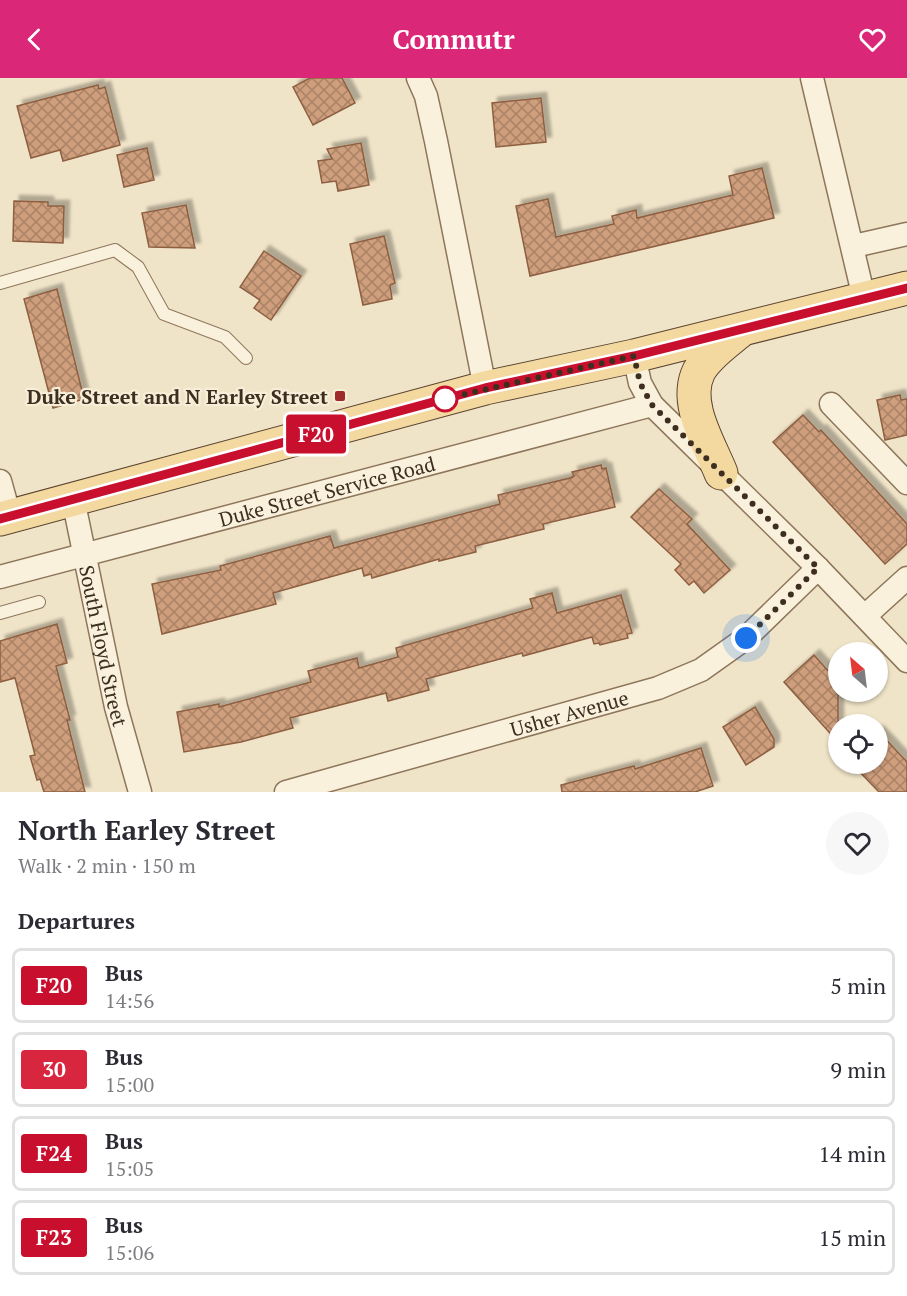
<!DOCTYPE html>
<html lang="en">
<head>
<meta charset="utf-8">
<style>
	body { margin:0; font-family:"PT Serif",serif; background:#f7f7f7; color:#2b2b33; height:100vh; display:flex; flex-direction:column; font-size:22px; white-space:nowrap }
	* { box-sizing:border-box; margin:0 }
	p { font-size:20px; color:#7c7c81 }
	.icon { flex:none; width:33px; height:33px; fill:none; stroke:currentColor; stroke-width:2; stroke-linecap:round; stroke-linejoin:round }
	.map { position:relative; height:714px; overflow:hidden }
	.details { display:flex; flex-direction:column; background:#fff; flex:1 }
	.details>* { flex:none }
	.badge { padding:0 12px; border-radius:4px; font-size:21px; line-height:39px }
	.needle { width:39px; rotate:332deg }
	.tools { position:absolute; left:828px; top:564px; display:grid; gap:12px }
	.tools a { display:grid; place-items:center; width:60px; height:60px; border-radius:50%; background:#fff; box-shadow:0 2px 4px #0004; font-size:30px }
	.you { position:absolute; width:30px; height:30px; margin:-15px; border:4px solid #fff; border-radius:50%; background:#1a73e8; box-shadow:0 0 0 9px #1a73e833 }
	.map>.badge { position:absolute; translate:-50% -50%; box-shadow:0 0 0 3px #fff }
	h2 { padding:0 18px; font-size:22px; line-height:54px }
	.round { display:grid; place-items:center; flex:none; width:63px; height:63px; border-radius:32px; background:#f7f7f7 }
	.overview { display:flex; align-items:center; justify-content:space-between; height:102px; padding:0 18px }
	h1 { font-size:28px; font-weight:600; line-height:45px }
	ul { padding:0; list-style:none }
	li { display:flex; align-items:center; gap:18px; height:75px; margin:0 12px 9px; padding:0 6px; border:3px solid #e1e1e2; border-radius:9px }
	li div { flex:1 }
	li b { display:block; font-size:22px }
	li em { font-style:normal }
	li .badge { min-width:66px; font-weight:700; text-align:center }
	header { display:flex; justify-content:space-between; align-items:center; height:78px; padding:0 18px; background:#db2777; color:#fff; font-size:27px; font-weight:600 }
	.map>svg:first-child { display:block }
	.building { fill:url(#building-cross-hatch); stroke:#8d5f41; stroke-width:1.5; filter:url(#shadow) }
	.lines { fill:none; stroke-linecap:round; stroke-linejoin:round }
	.service-casing { stroke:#8d765c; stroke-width:14 }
	.minor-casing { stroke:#8d765c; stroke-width:25 }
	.primary-casing { stroke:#5b4430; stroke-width:35 }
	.service { stroke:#faf1dc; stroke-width:12 }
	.minor { stroke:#faf1dc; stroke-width:22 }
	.primary { stroke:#f3d9a0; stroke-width:33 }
	.line-casing { stroke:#fff; stroke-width:14 }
	.line { stroke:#c8102e; stroke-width:9 }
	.walk { stroke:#3d2e20; stroke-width:6; stroke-dasharray:0 10.8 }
	.poi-dot { fill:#9e2a2b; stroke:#f7eed8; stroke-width:2 }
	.stop-dot { fill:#fff; stroke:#c8102e; stroke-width:3 }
	.labels { text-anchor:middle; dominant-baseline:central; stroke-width:4.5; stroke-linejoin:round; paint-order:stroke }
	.poi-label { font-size:20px; font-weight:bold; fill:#3d2e20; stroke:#f7eed8; text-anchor:end }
	.street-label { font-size:20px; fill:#3d2e20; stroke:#f7eed8 }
</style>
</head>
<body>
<header><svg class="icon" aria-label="back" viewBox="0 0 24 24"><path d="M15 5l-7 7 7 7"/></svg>Commutr<svg class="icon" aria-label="heart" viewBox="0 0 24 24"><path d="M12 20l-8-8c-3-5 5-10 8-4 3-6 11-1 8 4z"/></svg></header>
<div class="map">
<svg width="907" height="714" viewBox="0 0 907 714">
	<defs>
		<pattern id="building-cross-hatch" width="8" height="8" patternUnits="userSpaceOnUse" patternTransform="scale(1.5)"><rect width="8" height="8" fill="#cf9f7d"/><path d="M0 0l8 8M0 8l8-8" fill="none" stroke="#a98266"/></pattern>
		<filter id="shadow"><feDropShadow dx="5.5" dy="-5.5" stdDeviation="1.5" flood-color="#0004"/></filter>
	</defs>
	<rect width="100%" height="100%" fill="#f0e4c8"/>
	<!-- building -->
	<g class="building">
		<path d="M310 0H342L355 25 313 47 293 9Z"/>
		<path d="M98 7 99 11 105 9 120 67 63 83 60 72 31 80 17 28Z"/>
		<path d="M541 20 546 64 496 69 492 25Z"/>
		<path d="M361 65 369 107 338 113 336 103 322 105 318 83 332 81 327 71Z"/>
		<path d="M147 70 154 102 124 109 117 77Z"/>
		<path d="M762 90 774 140 530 198 516 128 548 121 556 159 614 146 612 138 636 132 637 140 733 117 729 98Z"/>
		<path d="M14 123 48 124V128H64L63 165 13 163Z"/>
		<path d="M186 127 195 170 149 169 142 135Z"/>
		<path d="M384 158 395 205 390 207 392 221 363 227 350 166Z"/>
		<path d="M264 173 301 198 271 242 254 230 260 222 240 209Z"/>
		<path d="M57 211 84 321 53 330 24 221Z"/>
		<path d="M900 317 901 322 907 321V357L885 362 877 322Z"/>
		<path d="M803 337 819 354 821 352 907 446V466L885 486 773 364Z"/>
		<path d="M601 387 602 391 606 390 615 429 543 446 544 451 475 468 476 474 439 483V481L372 500 371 496 364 498 362 490 273 515 276 526 162 556 152 506 221 492 220 488 330 458 334 470 500 426 498 417 570 400 574 398 572 394Z"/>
		<path d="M659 411 692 441 687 446 730 492 704 515 694 503 689 507 675 492 681 486 631 439Z"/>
		<path d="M552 515 557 535 621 517 632 555 627 556 628 560 600 567 599 565 594 566 592 559 523 578 522 575 426 601 429 612 388 623 386 615 290 640 293 650 241 664 184 674 177 634 219 626V629L311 604 308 593 357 580 359 590 398 579 396 570 533 530 530 521Z"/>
		<path d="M57 546 67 585 56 588 70 642H67L85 714H44L40 701 37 702 30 678 35 677 15 600 0 604V563Z"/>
		<path d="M814 577 838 604V664L784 604Z"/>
		<path d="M755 629 774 661V669L746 687 723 649Z"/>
		<path d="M878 653 907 684V714H879L852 686H878Z"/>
		<path d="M701 670 713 708 695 714H562L561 707 634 688 635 691Z"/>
	</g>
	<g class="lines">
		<defs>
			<g id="service">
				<path d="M0 205 115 172 138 189 164 236 225 259 246 280"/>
				<path d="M0 535 39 524"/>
			</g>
			<g id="minor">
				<path d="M418 0 426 18 436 63 485 310"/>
				<path d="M812 0 864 220"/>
				<path d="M854 168 907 156"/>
				<path d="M634 278 640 305 652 327 818 490 907 583"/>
				<path d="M831 326 907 405"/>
				<path d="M0 403 10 439"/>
				<path id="s1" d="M73 421 116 629 140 714"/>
				<path id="s2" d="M0 499 652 327"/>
				<path d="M865 538 907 500"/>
				<path id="s3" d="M286 714 658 610 701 592 746 560 818 490"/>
			</g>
			<g id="primary">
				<path d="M721 395C709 365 683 325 699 293 708 277 726 265 739 254"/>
				<path d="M0 441 485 310 634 278 907 210"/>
			</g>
		</defs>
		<!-- service casing -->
		<use href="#service" class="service-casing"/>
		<!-- minor casing -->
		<use href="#minor" class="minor-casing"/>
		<!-- primary casing -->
		<use href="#primary" class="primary-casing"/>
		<!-- service -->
		<use href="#service" class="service"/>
		<!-- minor -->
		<use href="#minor" class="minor"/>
		<!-- primary -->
		<use href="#primary" class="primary"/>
	</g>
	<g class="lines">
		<defs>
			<path id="line" d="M0 441 485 310 634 278 907 210"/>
		</defs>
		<!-- line casing -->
		<use href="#line" class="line-casing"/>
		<!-- line -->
		<use href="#line" class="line"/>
		<!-- walk -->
		<path class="walk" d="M445 321 439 322 634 278 640 305 652 327 818 490 746 560"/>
	</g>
	<!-- markers -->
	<rect class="poi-dot" x="334" y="312" width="12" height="12" rx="3"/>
	<circle class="stop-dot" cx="445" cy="321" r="12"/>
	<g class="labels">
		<!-- poi labels -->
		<g class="poi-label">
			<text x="328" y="318">Duke Street and N Earley Street</text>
		</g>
		<!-- street labels -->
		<g class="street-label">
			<text stroke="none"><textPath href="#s2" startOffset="338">Duke Street Service Road</textPath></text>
			<text stroke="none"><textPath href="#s1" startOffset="150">South Floyd Street</textPath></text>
			<text stroke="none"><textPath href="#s3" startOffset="294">Usher Avenue</textPath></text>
		</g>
	</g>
</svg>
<div class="tools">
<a><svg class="needle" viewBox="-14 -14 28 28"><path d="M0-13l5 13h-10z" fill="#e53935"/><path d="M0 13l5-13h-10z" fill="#7c7c81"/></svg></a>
<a><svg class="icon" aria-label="locate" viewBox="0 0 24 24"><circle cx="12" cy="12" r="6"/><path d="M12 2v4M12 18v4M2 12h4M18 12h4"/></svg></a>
</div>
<div class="you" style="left:746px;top:560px"></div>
<b class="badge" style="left:316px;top:356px;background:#c8102e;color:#fff">F20</b>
</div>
<section class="details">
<div class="overview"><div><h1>North Earley Street</h1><p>Walk · 2 min · 150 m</p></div><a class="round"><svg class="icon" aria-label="heart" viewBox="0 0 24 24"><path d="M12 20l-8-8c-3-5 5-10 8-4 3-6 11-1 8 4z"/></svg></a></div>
<h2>Departures</h2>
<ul>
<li><span class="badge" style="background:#c8102e;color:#fff">F20</span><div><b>Bus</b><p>14:56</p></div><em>5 min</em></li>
<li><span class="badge" style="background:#d7263d;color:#fff">30</span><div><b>Bus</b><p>15:00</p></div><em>9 min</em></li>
<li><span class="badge" style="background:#c8102e;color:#fff">F24</span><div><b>Bus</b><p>15:05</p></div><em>14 min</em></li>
<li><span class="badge" style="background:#c8102e;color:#fff">F23</span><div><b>Bus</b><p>15:06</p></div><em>15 min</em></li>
</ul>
</section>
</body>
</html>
